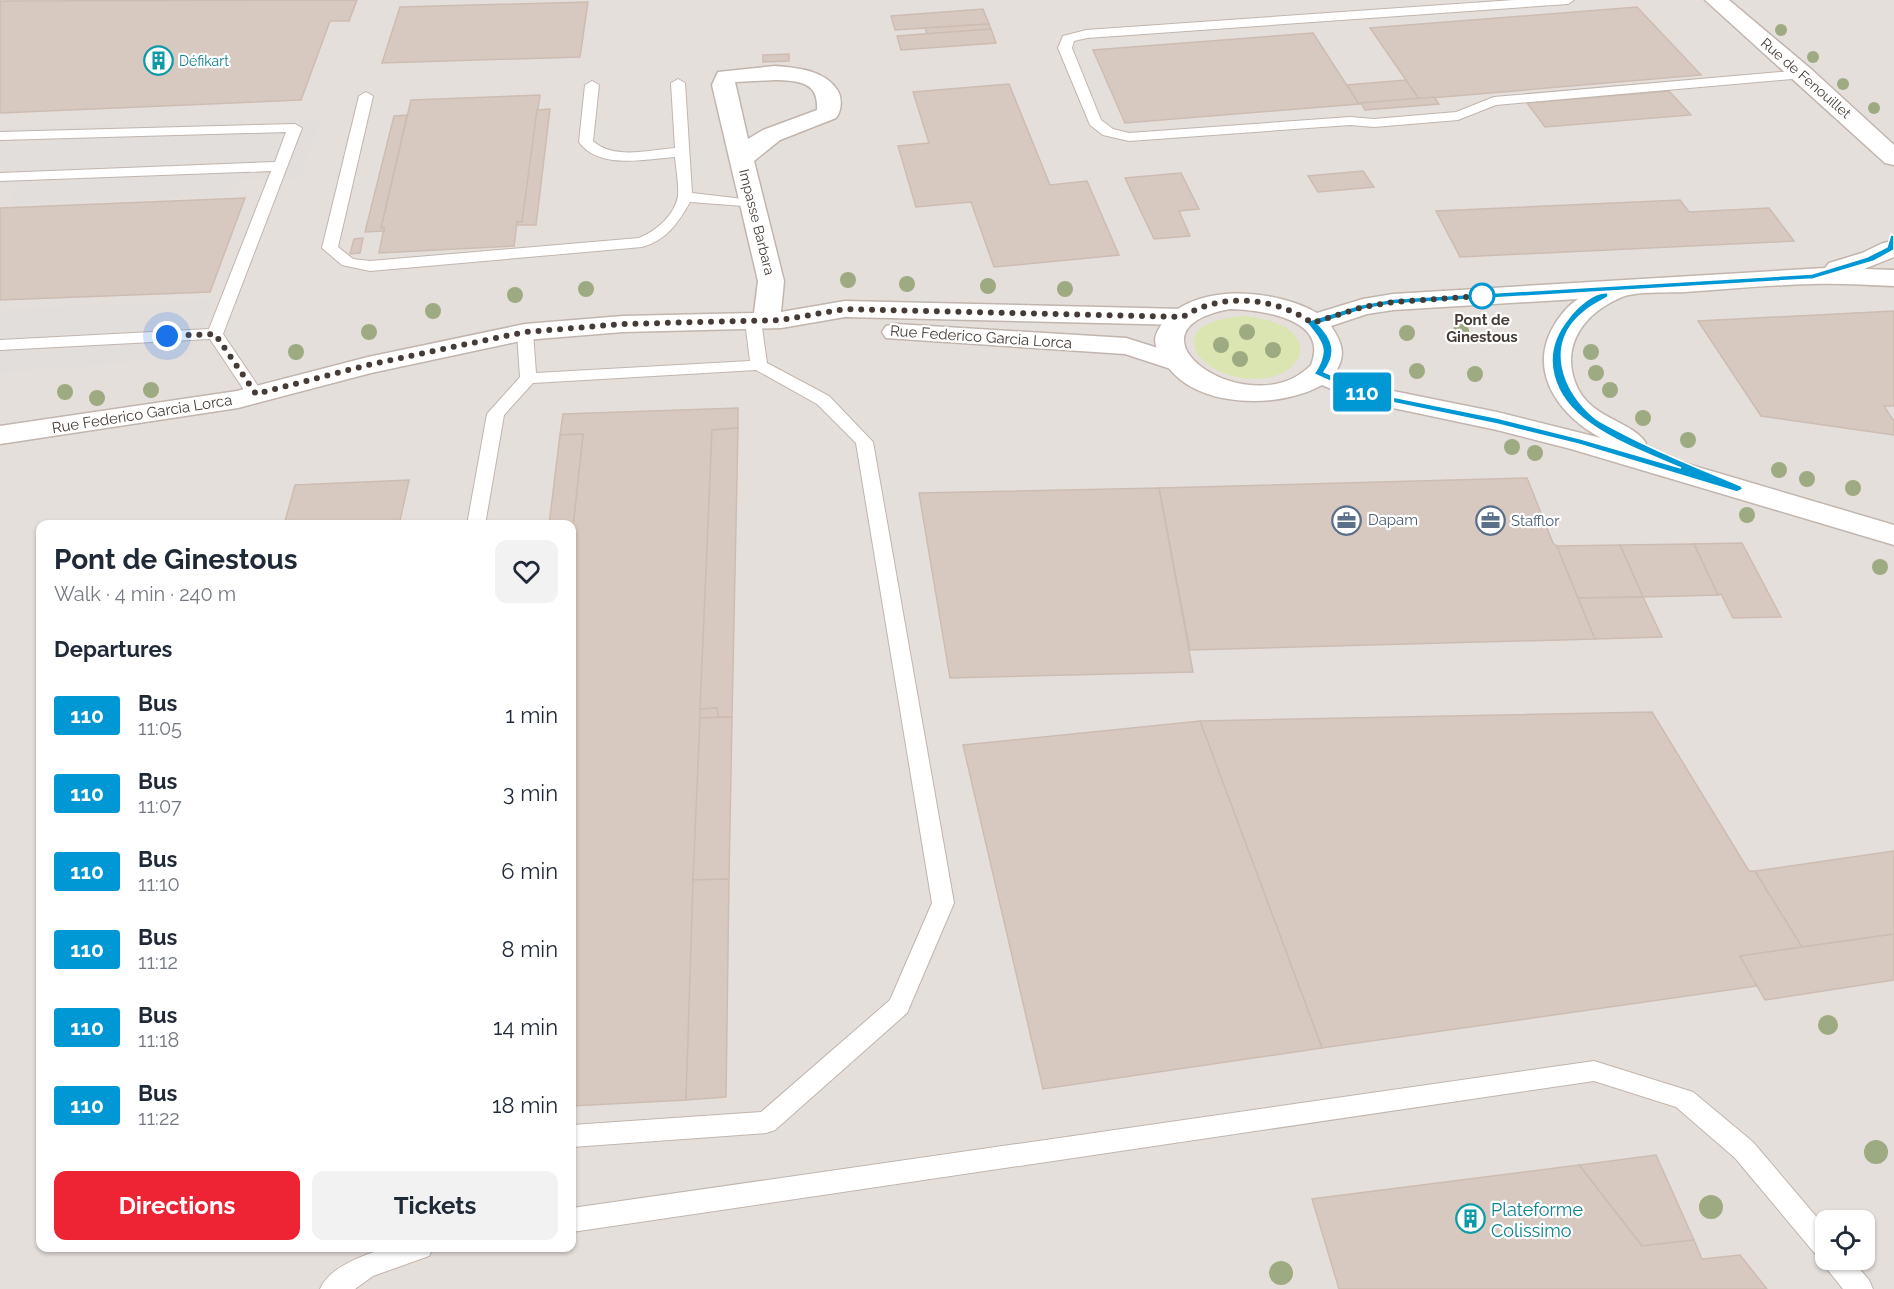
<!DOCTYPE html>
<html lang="en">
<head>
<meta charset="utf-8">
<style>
	body { margin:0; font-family:Raleway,sans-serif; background:#f2f2f3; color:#1f2937; height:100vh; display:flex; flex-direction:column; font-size:22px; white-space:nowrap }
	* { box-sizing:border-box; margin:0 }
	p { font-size:20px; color:#747a83 }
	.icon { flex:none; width:33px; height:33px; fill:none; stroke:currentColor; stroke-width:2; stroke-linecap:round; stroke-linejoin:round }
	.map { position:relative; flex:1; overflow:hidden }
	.sheet { position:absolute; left:36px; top:520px; width:540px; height:732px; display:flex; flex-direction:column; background:#fff; border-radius:12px; box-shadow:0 2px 4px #0004 }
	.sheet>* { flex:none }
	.badge { padding:0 12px; border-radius:4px; font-size:21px; line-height:39px }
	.tools { position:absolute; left:1815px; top:1210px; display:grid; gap:12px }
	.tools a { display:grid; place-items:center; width:60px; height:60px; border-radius:12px; background:#fff; box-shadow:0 2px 4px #0004; font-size:30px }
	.you { position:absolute; width:30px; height:30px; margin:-15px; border:4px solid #fff; border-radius:50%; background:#1a73e8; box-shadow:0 0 0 9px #1a73e833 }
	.map>.badge { position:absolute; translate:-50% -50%; box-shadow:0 0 0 3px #fff }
	h2 { padding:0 18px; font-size:22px; line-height:54px }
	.round { display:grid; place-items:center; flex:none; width:63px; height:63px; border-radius:12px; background:#f2f2f3 }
	.summary { display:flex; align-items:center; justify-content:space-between; height:102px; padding:0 18px }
	h1 { font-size:28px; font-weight:700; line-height:45px }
	.button { display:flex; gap:12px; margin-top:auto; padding:12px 18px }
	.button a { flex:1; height:69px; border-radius:12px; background:#ee2334; color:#fff; font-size:24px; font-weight:700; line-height:69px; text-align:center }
	.button a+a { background:#f2f2f3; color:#1f2937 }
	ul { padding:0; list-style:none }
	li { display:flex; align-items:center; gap:18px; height:78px; padding:0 18px }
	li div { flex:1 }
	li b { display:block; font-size:22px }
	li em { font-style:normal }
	li .badge { min-width:66px; font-weight:700; text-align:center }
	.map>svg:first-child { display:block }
	.industrial { fill:#e5dfdc; fill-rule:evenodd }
	.green { fill:#dae5b2 }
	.parking { fill:#e1dedc }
	.building { fill:#d7c9c0; stroke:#cebcb1; stroke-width:1.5 }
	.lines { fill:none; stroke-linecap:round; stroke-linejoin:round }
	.service-casing { stroke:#c1b5ad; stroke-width:2 }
	.minor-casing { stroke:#c1b5ad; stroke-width:3 }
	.tertiary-casing { stroke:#c1b5ad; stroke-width:3 }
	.service { fill:#fff; fill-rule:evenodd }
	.minor { fill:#fff; fill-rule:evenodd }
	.tertiary { fill:#fff; fill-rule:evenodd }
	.tree { fill:#9eaa81 }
	.line { fill:#0098d4; stroke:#fff; stroke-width:1.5 }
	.walk { stroke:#463c37; stroke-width:6; stroke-dasharray:0 10.8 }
	.stop-dot { fill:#fff; stroke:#0098d4; stroke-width:3 }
	.labels { text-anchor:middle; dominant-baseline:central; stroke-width:4.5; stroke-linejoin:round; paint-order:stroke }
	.far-culture-label { font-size:14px; fill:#0d838f; stroke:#fff; text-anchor:start }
	.far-street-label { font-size:14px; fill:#463c37; stroke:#fff }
	.stop-label { font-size:15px; font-weight:bold; fill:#463c37; stroke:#fff }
	.street-label { font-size:15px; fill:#463c37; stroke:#fff }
	.service-label { font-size:15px; fill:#4e5e75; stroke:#fff; text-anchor:start }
	.near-culture-label { font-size:18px; fill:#0d838f; stroke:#fff; text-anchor:start }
</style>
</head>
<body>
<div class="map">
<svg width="1894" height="1289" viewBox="0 0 1894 1289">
	<rect width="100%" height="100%" fill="#f3ede7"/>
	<!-- industrial -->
	<path class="industrial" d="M0 0H1894V1289H0ZM40 525H572V1248H40ZM1826 1221H1864V1260H1826Z"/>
	<!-- green -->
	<path class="green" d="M1246 316C1258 318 1270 320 1281 325 1308 339 1306 364 1278 375 1215 397 1142 322 1246 316Z"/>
	<!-- parking -->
	<g class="parking">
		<path d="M321 118 300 179 234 180 230 195 7 204 17 184 0 185V128Z"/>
		<path d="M215 299 189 357 0 373V310Z"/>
	</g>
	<!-- building -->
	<g class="building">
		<path d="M357 0 349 21H330L301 100 0 113V1Z"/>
		<path d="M588 2 580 57 382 63 400 7Z"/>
		<path d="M1637 7 1701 75 1419 99 1370 28Z"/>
		<path d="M983 9 989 24 895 30 891 16Z"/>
		<path d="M989 24 991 29 927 34 925 28Z"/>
		<path d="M991 29 996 43 901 50 897 36Z"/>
		<path d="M1313 33 1359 104 1125 123 1093 50Z"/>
		<path d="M789 54V61L763 62V55Z"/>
		<path d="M1406 80 1419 99 1359 104 1347 85Z"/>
		<path d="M1009 84 1050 185 1087 181 1119 255 994 267 971 202 916 207 898 146 929 143 913 92Z"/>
		<path d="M1669 91 1691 115 1545 127 1527 103Z"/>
		<path d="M540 95 522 222H517L514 246 379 253 384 228H381L411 100Z"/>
		<path d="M1434 97 1439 104 1365 110 1361 103Z"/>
		<path d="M550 109 536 225H517V222H522L537 110Z"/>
		<path d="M407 115 381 228H384V231L365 232 394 116Z"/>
		<path d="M1363 171 1374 187 1318 192 1308 176Z"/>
		<path d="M1181 173 1199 209 1179 211 1190 236 1154 239 1125 178Z"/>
		<path d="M245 198 210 292 0 300V208Z"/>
		<path d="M1680 200 1689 212 1769 208 1794 241 1460 257 1436 211Z"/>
		<path d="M363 238 360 253 350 254 354 239Z"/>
		<path d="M1894 311V406H1884L1894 421V435L1761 416 1698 321Z"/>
		<path d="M738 408V428L712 430 686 1100 572 1106V535L583 434 560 435 563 414Z"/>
		<path d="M738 428 732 717H718L717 708 700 709 712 430Z"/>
		<path d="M583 434 572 535V525H549L560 435Z"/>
		<path d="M1527 478 1553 543 1557 546 1595 639 1190 650 1159 488Z"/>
		<path d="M409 480 399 525H284L295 485Z"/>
		<path d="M1159 488 1193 672 950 678 919 493Z"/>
		<path d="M1742 543 1781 617 1733 618 1721 594 1718 595 1694 544Z"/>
		<path d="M1694 544 1718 595 1643 597 1620 545Z"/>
		<path d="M1620 545 1643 597 1578 598 1557 546Z"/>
		<path d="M1643 597 1662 637 1595 639 1578 598Z"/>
		<path d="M717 708 718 717 700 718V709Z"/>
		<path d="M1652 712 1749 871H1755L1802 947 1740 956 1757 986 1322 1048 1200 721Z"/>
		<path d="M732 717 729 879 693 880 700 718Z"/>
		<path d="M1200 721 1322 1048 1043 1089 963 745Z"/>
		<path d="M1894 851V934L1802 947 1755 871Z"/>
		<path d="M729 879 726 1097 686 1100 693 880Z"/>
		<path d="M1894 934V980L1765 1000 1740 956Z"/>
		<path d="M1656 1155 1694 1240 1642 1246 1579 1165Z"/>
		<path d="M1579 1165 1642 1246 1694 1240 1702 1259 1740 1255 1767 1289H1339L1312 1199Z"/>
	</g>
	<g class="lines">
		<defs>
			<g id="service">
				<path d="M1514 0H1574L1568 4 1087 38 1074 41 1072 48 1101 120 1113 129 1129 133 1350 117 1374 119 1456 112 1494 97 1803 70 1810 74 1803 78 1496 105 1458 120 1374 127 1350 125 1129 141 1103 135 1090 125 1058 48 1063 36 1086 30Z"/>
				<path d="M678 79 685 83 692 193 752 200 757 201 759 204 757 207 690 202C678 223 667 240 642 247L370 271 342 265 322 248 359 96 366 92 373 96 338 247 353 259 370 261 639 238C656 231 675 215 678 196 679 184 676 169 675 157 646 159 599 170 579 142L585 85 592 81 599 85 593 141C613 160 650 150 675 148L671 83Z"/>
				<path d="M295 124 302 128 223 334 264 395 262 399H250L210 339 0 350V340L209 329 271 171 0 181V173L275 162 286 132 0 140V132Z"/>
				<path d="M753 316 761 321 767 363 829 396 873 442 954 903 907 1013 775 1130 766 1133 572 1147V1125L761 1112 890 1000 932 903 856 443 817 404 756 370 533 383 504 415 485 525H467L487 414 520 377 517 332 519 329H531L533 332 536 373 750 361 745 321Z"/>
				<path d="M1594 1061 1693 1092 1753 1142 1826 1228V1260H1852L1869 1280 1873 1289H1843L1827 1269 1823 1259 1817 1256 1735 1158 1676 1107 1594 1081 572 1232V1208Z"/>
				<path d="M385 1248H433L429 1256 373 1276 355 1289H320C330 1266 363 1256 385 1248Z"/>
			</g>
			<g id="minor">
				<path d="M775 66C798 68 825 70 838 91 842 99 842 110 836 118L780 140 754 161 784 281 781 312 845 301 1183 309 1193 311 1197 317 1193 323 1183 325 845 317 781 328 623 332 525 340 371 373 238 408 0 444V426L237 391 368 357 525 324 623 316 754 313 758 281 712 85 718 72ZM775 80C798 81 819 81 817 110L763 130 748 139 735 82Z"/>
				<path d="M896 324 1126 338 1190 358 1194 364 1190 370 1180 372 1125 354 886 338 882 332 886 326Z"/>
			</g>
			<g id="tertiary">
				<path d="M1705 0H1729L1811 69 1894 145V165L1885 163Z"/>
				<path d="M1894 241V257L1864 269 1894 270V286C1867 285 1839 283 1812 284 1770 285 1727 289 1685 292 1668 293 1637 291 1622 297 1586 312 1561 343 1575 382 1588 419 1630 419 1646 443L1640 450 1894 525V545L1571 449 1497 430 1360 401 1322 385C1280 409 1195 409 1166 364 1161 357 1155 349 1155 339 1156 332 1161 325 1166 319 1201 282 1277 290 1317 313L1363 299 1393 294 1825 268 1829 263 1862 253 1883 243ZM1578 299C1567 306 1557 319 1551 331 1529 376 1562 417 1601 438L1497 412 1378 388 1336 371C1347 354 1341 341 1331 326L1367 314 1393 310ZM1230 309C1261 310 1330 318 1311 365 1251 427 1112 331 1230 309Z"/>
			</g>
		</defs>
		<!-- service casing -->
		<use href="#service" class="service-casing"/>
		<!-- minor casing -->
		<use href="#minor" class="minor-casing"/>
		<!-- tertiary casing -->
		<use href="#tertiary" class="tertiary-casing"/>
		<!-- service -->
		<use href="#service" class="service"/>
		<!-- minor -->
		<use href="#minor" class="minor"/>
		<!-- tertiary -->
		<use href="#tertiary" class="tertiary"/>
	</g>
	<!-- trees -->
	<g class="tree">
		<circle cx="1781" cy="30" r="6"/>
		<circle cx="1813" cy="57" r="6"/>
		<circle cx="1843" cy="84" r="6"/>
		<circle cx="1874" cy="108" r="6"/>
		<circle cx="848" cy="280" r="8"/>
		<circle cx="907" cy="284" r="8"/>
		<circle cx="988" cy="286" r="8"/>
		<circle cx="586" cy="289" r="8"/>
		<circle cx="1065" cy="289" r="8"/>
		<circle cx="515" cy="295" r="8"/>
		<circle cx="433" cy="311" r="8"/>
		<circle cx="1461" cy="331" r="8"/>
		<circle cx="369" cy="332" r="8"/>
		<circle cx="1247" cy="332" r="8"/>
		<circle cx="1407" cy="333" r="8"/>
		<circle cx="1221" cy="345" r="8"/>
		<circle cx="1273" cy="350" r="8"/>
		<circle cx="296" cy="352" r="8"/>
		<circle cx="1591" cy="352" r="8"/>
		<circle cx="1240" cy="359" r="8"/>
		<circle cx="1417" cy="371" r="8"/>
		<circle cx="1596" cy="373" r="8"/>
		<circle cx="1475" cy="374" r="8"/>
		<circle cx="151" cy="390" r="8"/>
		<circle cx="1610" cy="390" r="8"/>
		<circle cx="65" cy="392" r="8"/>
		<circle cx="97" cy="398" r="8"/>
		<circle cx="1643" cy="418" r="8"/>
		<circle cx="1688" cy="440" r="8"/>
		<circle cx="1512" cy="447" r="8"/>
		<circle cx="1535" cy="453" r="8"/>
		<circle cx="1779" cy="470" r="8"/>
		<circle cx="1807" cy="479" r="8"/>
		<circle cx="1853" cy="488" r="8"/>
		<circle cx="1747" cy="515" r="8"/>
		<circle cx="1880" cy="567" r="8"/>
		<circle cx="1828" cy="1025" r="10"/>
		<circle cx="1876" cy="1152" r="12"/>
		<circle cx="1711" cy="1207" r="12"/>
		<circle cx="1281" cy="1273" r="12"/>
	</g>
	<!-- line -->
	<path class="line" d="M1891 234 1894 236V250L1874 261 1813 279 1393 304 1365 309 1318 324C1334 340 1337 354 1324 372L1373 393 1497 418 1581 439 1681 468C1651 455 1618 443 1591 424 1553 398 1538 356 1568 319 1576 308 1594 291 1608 293V297C1601 301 1592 305 1585 311 1544 342 1562 392 1596 419 1603 424 1613 428 1620 432 1659 453 1701 469 1741 486L1743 489 1737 492 1578 444 1497 424 1366 397 1314 374C1330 350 1323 343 1307 323L1308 321 1360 305 1393 299 1812 274 1867 257 1887 247Z"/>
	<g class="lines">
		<!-- walk -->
		<path class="walk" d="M167 336 215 334 256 394 368 365 467 344 525 332 623 324 781 320 845 309 1183 317C1220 292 1276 297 1312 323L1363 307 1393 302 1482 296"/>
	</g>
	<!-- icons -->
	<defs>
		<symbol id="building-ring" viewBox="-11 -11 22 22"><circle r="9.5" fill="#fff" stroke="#0f9aa8" stroke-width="1.5"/><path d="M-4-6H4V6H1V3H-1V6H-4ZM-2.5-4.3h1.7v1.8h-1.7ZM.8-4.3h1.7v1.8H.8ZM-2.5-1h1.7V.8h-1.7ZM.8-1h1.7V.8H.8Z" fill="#0f9aa8"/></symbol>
		<symbol id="office-ring" viewBox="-11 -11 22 22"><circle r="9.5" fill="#fff" stroke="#5c6f8a" stroke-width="1.5"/><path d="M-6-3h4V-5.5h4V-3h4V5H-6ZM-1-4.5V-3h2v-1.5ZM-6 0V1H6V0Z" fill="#5c6f8a"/></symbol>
	</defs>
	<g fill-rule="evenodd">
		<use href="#building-ring" x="142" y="44" width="33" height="33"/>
		<use href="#office-ring" x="1330" y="504" width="33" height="33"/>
		<use href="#office-ring" x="1474" y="504" width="33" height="33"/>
		<use href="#building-ring" x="1454" y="1202" width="33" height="33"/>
	</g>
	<!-- markers -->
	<circle class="stop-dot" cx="1482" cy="296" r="12"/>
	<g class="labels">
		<!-- far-culture labels -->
		<g class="far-culture-label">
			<text x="179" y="61">Défikart</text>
		</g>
		<!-- far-street labels -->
		<g class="far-street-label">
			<text transform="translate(1806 78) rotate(41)">Rue de Fenouillet</text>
			<text transform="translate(757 222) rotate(76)">Impasse Barbara</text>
		</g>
		<!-- stop labels -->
		<g class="stop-label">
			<text x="1482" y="320">Pont de<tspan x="1482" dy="17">Ginestous</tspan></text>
		</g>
		<!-- street labels -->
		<g class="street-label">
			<text transform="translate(981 337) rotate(4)">Rue Federico Garcia Lorca</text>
			<text transform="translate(142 414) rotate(-9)">Rue Federico Garcia Lorca</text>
		</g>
		<!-- service labels -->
		<g class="service-label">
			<text x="1368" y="520">Dapam</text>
			<text x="1511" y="521">Stafflor</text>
		</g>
		<!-- near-culture labels -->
		<g class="near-culture-label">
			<text x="1491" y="1209">Plateforme<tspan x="1491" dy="21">Colissimo</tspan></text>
		</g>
	</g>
</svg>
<div class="tools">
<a><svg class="icon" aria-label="locate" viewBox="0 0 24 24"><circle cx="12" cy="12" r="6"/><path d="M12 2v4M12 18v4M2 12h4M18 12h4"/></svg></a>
</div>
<div class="you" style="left:167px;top:336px"></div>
<b class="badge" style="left:1362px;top:392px;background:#0098d4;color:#fff">110</b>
<section class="sheet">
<div class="summary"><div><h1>Pont de Ginestous</h1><p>Walk · 4 min · 240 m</p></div><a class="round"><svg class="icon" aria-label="heart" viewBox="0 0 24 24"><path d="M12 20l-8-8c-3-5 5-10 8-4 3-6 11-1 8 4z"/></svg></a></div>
<h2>Departures</h2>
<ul>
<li><span class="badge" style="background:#0098d4;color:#fff">110</span><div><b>Bus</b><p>11:05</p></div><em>1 min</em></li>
<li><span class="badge" style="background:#0098d4;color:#fff">110</span><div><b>Bus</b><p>11:07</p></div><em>3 min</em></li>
<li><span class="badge" style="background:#0098d4;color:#fff">110</span><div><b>Bus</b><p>11:10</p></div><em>6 min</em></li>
<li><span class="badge" style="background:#0098d4;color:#fff">110</span><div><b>Bus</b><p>11:12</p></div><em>8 min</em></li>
<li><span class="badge" style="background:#0098d4;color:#fff">110</span><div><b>Bus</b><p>11:18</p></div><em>14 min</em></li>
<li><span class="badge" style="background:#0098d4;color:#fff">110</span><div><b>Bus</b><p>11:22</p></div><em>18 min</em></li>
</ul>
<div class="button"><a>Directions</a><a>Tickets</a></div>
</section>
</div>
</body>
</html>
